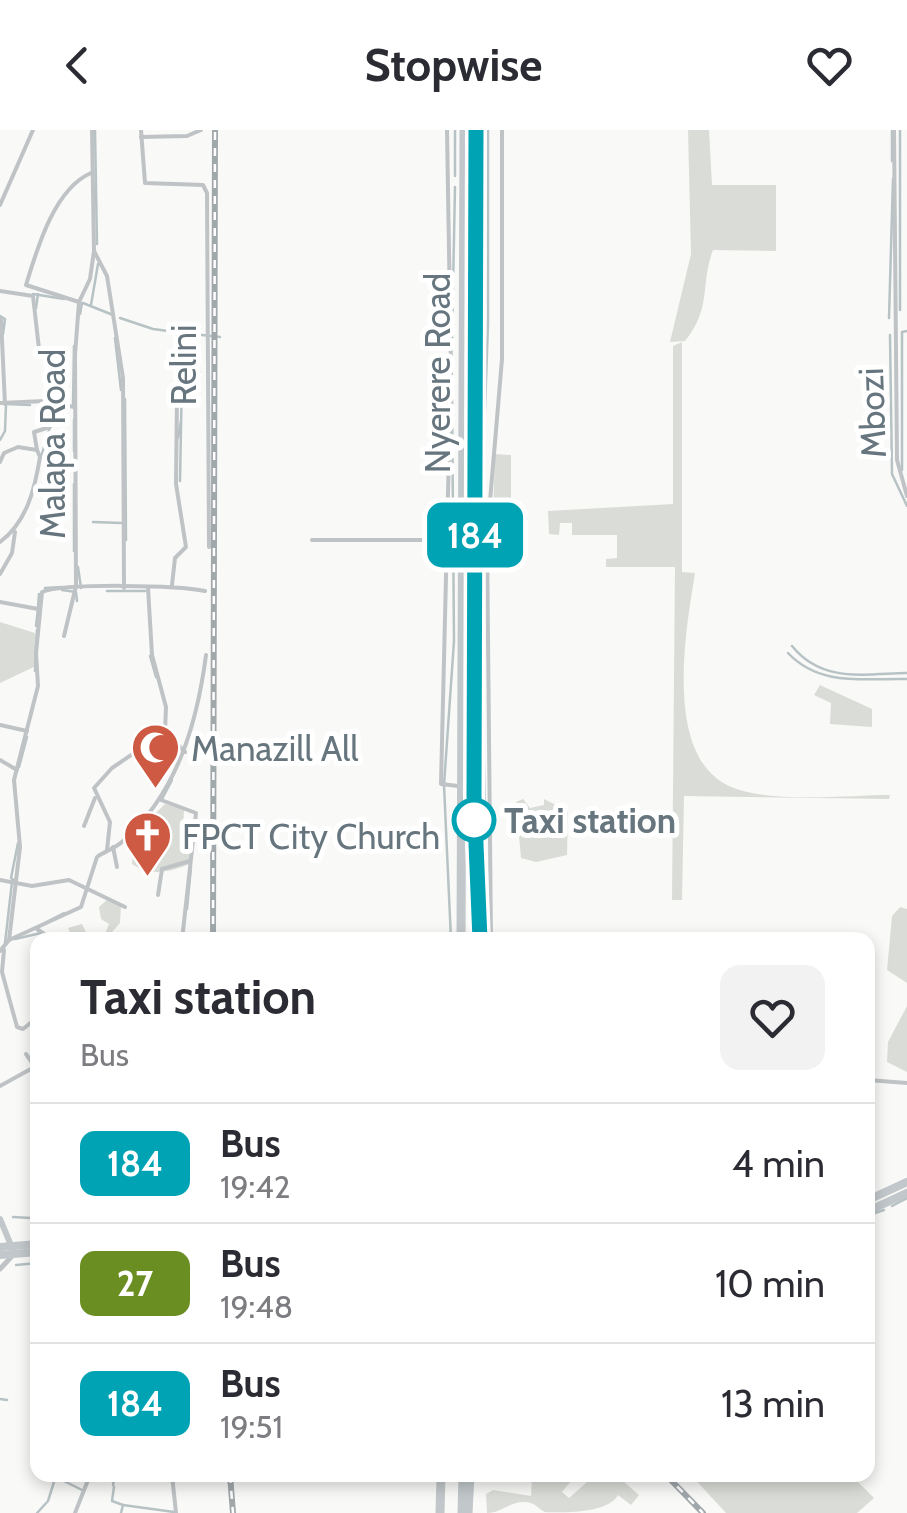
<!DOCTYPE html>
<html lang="en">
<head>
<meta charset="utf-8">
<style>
	body { margin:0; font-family:Cabin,sans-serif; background:#f2f2f3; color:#2b2b33; height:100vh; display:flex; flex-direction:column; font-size:38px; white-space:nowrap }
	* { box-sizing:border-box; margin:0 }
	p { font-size:32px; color:#7c7c81 }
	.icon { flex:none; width:55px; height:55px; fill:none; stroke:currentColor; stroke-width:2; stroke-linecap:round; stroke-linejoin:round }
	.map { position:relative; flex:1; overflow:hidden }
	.sheet { position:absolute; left:30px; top:802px; width:845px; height:550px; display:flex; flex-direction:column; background:#fff; border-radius:20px; box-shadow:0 5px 15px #0003 }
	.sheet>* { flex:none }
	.badge { padding:0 20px; border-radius:15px; font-size:35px; line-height:65px }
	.map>.badge { position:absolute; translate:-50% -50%; box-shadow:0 0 0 5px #fff }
	.round { display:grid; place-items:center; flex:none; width:105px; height:105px; border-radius:20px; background:#f2f2f3 }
	.summary { display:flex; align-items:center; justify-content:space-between; height:170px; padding:0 50px }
	h1 { font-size:48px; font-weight:700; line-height:75px }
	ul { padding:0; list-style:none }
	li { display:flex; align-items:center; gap:30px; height:120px; padding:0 50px; border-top:2px solid #e1e1e2 }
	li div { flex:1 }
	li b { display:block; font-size:38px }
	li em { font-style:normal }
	li .badge { min-width:110px; font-weight:700; text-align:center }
	header { display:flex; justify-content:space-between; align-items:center; height:130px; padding:0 50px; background:#fff; font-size:45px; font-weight:700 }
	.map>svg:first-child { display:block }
	.green { fill:#daddd7 }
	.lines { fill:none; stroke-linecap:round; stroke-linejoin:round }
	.stream { stroke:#b7c2c5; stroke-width:2.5 }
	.river { stroke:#b7c2c5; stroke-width:9 }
	.minor { stroke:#bfc3c6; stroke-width:4 }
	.tertiary { stroke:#bfc3c6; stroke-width:5 }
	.secondary { stroke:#c1c7ca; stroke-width:6 }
	.primary { stroke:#c1c7ca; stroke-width:8 }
	.trunk { stroke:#c1c7ca; stroke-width:9 }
	.rail-casing { stroke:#a1a8ac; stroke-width:6 }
	.rail { stroke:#fff; stroke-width:2.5; stroke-dasharray:8; stroke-linecap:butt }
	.line-casing { stroke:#fff; stroke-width:22 }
	.line { stroke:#00a3b4; stroke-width:15 }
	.stop-dot { fill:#fff; stroke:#00a3b4; stroke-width:5 }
	.labels { text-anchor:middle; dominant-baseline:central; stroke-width:10; stroke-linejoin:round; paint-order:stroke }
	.street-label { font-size:35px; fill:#67767e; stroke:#fff }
	.poi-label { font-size:35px; fill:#67767e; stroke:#fff; text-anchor:start }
	.stop-label { font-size:35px; font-weight:bold; fill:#67767e; stroke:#fff; text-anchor:start }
</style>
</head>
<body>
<header><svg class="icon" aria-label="back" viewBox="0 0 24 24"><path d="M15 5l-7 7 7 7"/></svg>Stopwise<svg class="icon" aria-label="heart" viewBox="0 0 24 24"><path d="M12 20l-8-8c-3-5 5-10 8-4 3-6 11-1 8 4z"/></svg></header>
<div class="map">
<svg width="907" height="1383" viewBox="0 0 907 1383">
	<rect width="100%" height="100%" fill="#f9f9f7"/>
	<!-- green -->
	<g class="green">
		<path d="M688 0H709L712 55H776V121L713 120C700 155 712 178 685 211L670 212 691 124Z"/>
		<path d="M682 212V442L695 443C686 500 663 625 729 656 768 674 846 665 890 665L889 669 684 666 682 770H672L675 437H606V429L617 428V405H572V393H560L559 405 549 404 548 381 673 374V216Z"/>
		<path d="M495 324 511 325V374L501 379V387L493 386Z"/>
		<path d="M493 405H523V431L513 434 494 430Z"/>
		<path d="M0 492 35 503 36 536 0 553Z"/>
		<path d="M820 555 872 579V597L830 594 831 573 814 565Z"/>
		<path d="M523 669 530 678 544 675V669L568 681 567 725 536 732 521 728 516 672Z"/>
		<path d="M165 674 184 679 183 703 193 704 190 734C169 742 151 747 132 734L133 719 124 714Z"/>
		<path d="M109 768 121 776 120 793 112 802 124 810H73L68 798 82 794 88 806 103 809 109 794 101 789 99 777Z"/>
		<path d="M900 777 907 779V853L887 840 892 786Z"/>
		<path d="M907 876V942L887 932 888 912Z"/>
		<path d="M532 1345H576L562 1362 569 1368 595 1345H616L639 1365 631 1375 618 1365C609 1383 564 1383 545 1382 537 1378 535 1372 524 1372 509 1372 501 1383 487 1383L486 1364 493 1360 531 1366Z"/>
		<path d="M691 1345H851L874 1368 857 1383H726Z"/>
	</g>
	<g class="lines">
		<!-- stream -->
		<g class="stream">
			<path d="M95 0 97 114"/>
			<path d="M892 0V31"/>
			<path d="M455 46V0"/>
			<path d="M33 164 64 169"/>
			<path d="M83 173 113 185"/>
			<path d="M91 175 98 134"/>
			<path d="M36 178 38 164"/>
			<path d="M900 180V0"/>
			<path d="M80 184 82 173"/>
			<path d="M0 186 5 189 3 204"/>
			<path d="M120 188 153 199 191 204"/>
			<path d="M889 188 893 49"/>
			<path d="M193 204 220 207"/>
			<path d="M890 205 892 344 907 376"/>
			<path d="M115 208 121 260"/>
			<path d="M452 209 455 57"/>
			<path d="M40 221 52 236 46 269"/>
			<path d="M125 269 126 410"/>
			<path d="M180 273 175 255 181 250"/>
			<path d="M7 274 30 275"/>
			<path d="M73 274 74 216"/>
			<path d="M178 308 181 291"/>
			<path d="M0 310 5 301 6 275"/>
			<path d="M74 321V290"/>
			<path d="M41 327 50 297"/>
			<path d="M902 340V202L907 201"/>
			<path d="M180 351 182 243 200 242"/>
			<path d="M74 354V421"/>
			<path d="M93 392 121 393"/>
			<path d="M78 437 81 458"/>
			<path d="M45 458 62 457"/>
			<path d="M62 460 76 462 77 471"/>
			<path d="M107 461H145"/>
			<path d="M38 477 39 464"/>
			<path d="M36 496 38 479"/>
			<path d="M792 516C822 553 863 544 907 543"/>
			<path d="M788 523C820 557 864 548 907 549"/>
			<path d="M150 526 156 547"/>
			<path d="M35 541 37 500"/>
			<path d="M19 637 27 607"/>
			<path d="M162 669 172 650"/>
			<path d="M127 705 145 685"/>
			<path d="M16 752 11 748 18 713"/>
			<path d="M187 779 191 737"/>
			<path d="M41 795 64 783"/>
			<path d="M15 809 41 803"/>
			<path d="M451 810 444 655 454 511 452 262"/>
			<path d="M487 810 480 420 488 194V0"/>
			<path d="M5 813 12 752"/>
			<path d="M892 1076 907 1068"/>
			<path d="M875 1083 884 1080"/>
			<path d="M13 1087 31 1088"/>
			<path d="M16 1135 38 1133"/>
			<path d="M0 1269 7 1270"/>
			<path d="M80 1345 89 1346"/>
			<path d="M54 1346 82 1360"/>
			<path d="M113 1355 115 1345"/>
			<path d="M114 1357 112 1371 123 1375 121 1383"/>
			<path d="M123 1375 174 1382"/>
			<path d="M37 1383 48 1371 54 1352"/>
		</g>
		<!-- river -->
		<path class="river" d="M191 204H193"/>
		<!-- minor -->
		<g class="minor">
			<path d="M141 0 145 53 203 55 207 63 209 417"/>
			<path d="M447 0 451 239 441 654 458 656"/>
			<path d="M894 0 897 330 907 366"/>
			<path d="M141 7 187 6 201 0"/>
			<path d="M0 75 33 0"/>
			<path d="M94 121 107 146 123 248 124 458"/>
			<path d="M0 161 33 166 39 219"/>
			<path d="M79 172 26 155C37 119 54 59 91 43"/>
			<path d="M1 189 5 274"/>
			<path d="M0 273 45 271 74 277"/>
			<path d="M37 320 34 302 50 297 45 271"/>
			<path d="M0 332 4 323 18 317 37 320 40 327C35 358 27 392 0 412"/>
			<path d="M312 410H447"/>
			<path d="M0 444 12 423 15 402"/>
			<path d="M172 455 175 428 186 417 176 354 177 265"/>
			<path d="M148 458 152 525 166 577 165 602 185 622"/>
			<path d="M0 472 38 479"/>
			<path d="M64 506 76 456 75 225 79 172 90 149 94 121 92 0"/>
			<path d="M0 595 27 601"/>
			<path d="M0 630 17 640"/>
			<path d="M161 670 196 683 182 810"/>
			<path d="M84 696 95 668"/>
			<path d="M113 717 117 737"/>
			<path d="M107 720 110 692 94 658 112 638 165 602"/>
			<path d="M0 750 32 756 69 750 125 777"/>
			<path d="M158 765 162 739 190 731"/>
			<path d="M37 799 53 810"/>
			<path d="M9 810 81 777 97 727C105 721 116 718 123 711 177 663 197 594 206 525"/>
			<path d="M491 810 487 407 502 229V0"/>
			<path d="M4 820 2 842 17 897 23 899 38 887"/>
			<path d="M0 821 9 810 20 717 14 650 38 556 36 523 42 462C65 453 178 455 205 461"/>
			<path d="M26 924 38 941"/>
			<path d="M868 950 907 953"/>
			<path d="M0 956 38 935"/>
			<path d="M172 1345 176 1383"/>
			<path d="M75 1383 90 1345"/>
		</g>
		<!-- tertiary -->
		<path class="tertiary" d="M0 1139 14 1124"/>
		<!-- secondary -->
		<path class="secondary" d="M0 1089 13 1120"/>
		<!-- primary -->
		<g class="primary">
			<path d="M868 1070 907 1052"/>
			<path d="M868 1081 907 1063"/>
			<path d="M0 1117 38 1114"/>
			<path d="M0 1125 38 1122"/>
		</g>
		<!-- trunk -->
		<g class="trunk">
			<path d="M476 0 473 666 477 810"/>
			<path d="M461 810 464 0"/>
			<path d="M440 1383 441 1345"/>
			<path d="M462 1383 463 1345"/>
			<path d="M468 1383 470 1345"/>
		</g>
		<defs>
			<g id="rail">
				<path d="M213 810 215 0"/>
				<path d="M230 1345 233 1383"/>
				<path d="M666 1345 703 1383"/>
			</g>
		</defs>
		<!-- rail casing -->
		<use href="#rail" class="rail-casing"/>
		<!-- rail -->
		<use href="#rail" class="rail"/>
	</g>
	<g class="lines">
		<defs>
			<path id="line" d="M476 0 474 666 480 810"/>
		</defs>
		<!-- line casing -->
		<use href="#line" class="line-casing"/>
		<!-- line -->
		<use href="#line" class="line"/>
	</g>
	<!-- icons -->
	<defs>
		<symbol id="mosque-pin" viewBox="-11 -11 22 30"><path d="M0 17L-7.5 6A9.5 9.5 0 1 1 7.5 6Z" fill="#ce5a43" stroke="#fff"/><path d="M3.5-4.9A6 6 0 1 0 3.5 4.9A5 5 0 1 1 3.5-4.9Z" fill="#fff"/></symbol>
		<symbol id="church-pin" viewBox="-11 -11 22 30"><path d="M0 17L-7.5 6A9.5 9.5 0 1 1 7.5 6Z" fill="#ce5a43" stroke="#fff"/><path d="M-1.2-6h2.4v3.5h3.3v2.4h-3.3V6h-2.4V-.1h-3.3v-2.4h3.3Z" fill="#fff"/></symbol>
	</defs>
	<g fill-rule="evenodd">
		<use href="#mosque-pin" x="128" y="590" width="55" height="75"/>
		<use href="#church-pin" x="120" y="678" width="55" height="75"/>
	</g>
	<!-- markers -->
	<circle class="stop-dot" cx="474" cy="690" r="20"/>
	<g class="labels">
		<!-- street labels -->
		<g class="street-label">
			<text transform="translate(183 235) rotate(-90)">Relini</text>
			<text transform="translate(437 243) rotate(-90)">Nyerere Road</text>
			<text transform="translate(872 283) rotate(-92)">Mbozi</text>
			<text transform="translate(52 314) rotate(-90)">Malapa Road</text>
		</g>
		<!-- poi labels -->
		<g class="poi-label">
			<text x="191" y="618">Manazill All</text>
			<text x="182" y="706">FPCT City Church</text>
		</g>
		<!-- stop labels -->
		<g class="stop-label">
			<text x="504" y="690">Taxi station</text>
		</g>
	</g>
</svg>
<b class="badge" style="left:475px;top:405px;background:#00a3b4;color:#fff">184</b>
<section class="sheet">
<div class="summary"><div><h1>Taxi station</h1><p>Bus</p></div><a class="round"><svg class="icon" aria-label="heart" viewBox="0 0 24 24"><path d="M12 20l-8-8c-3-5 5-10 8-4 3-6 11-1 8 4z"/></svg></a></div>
<ul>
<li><span class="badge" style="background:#00a3b4;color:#fff">184</span><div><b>Bus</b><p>19:42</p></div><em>4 min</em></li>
<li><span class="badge" style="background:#6b8e23;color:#fff">27</span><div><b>Bus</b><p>19:48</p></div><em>10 min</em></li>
<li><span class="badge" style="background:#00a3b4;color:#fff">184</span><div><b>Bus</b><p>19:51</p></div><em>13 min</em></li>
</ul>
</section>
</div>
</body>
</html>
